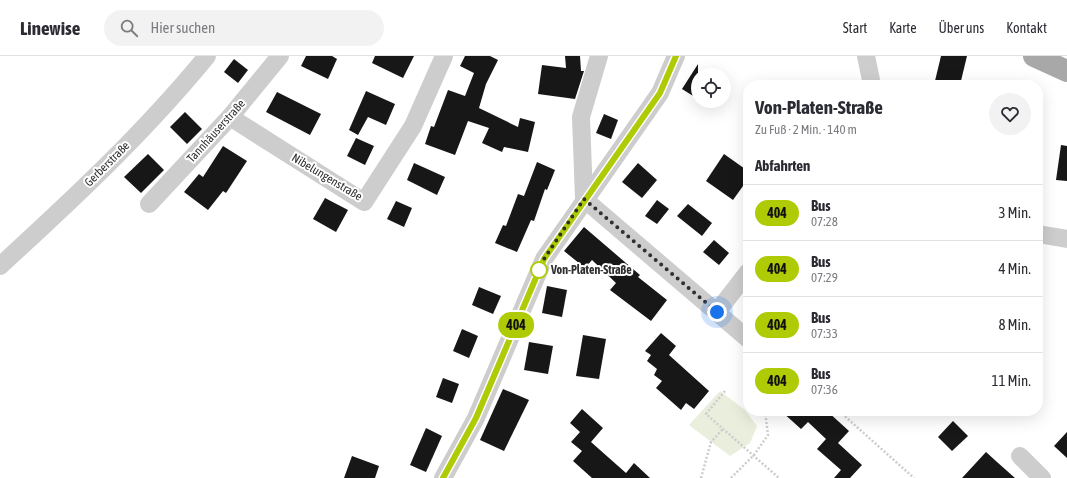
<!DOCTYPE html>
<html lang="de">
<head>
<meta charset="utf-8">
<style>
	body { margin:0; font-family:"Asap Condensed",sans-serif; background:#f2f2f3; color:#2b2b33; height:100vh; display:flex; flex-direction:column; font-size:15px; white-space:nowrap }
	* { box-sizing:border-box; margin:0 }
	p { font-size:13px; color:#7c7c81 }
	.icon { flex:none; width:22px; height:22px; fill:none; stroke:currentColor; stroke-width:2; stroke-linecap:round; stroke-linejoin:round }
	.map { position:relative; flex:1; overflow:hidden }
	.details { position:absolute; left:743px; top:24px; width:300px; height:336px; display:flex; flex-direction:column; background:#fff; border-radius:16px; box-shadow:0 4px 16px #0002 }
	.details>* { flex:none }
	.badge { padding:0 8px; border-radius:13px; font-size:14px; line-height:26px }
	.tools { position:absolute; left:691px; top:12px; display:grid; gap:8px }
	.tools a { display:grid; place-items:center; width:40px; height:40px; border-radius:50%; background:#fff; box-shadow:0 4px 16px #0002; font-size:20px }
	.you { position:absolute; width:20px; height:20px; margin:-10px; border:3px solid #fff; border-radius:50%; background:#1a73e8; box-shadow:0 0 0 6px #1a73e833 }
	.map>.badge { position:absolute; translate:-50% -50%; box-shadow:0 0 0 2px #fff }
	h2 { padding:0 12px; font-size:15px; line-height:36px }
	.round { display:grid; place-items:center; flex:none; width:42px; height:42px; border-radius:21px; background:#f2f2f3 }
	.head { display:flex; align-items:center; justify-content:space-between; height:68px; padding:0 12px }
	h1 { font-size:19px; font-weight:700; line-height:30px }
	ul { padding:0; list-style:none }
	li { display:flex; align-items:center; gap:12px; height:56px; padding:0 12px; border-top:1px solid #e1e1e2 }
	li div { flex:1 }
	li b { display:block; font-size:15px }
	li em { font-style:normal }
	li .badge { min-width:44px; font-weight:700; text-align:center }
	header { display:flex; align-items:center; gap:24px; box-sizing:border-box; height:56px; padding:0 20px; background:#fff; border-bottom:1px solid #e1e1e2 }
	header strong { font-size:19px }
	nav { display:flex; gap:22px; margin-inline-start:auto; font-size:14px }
	.search { width:280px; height:36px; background:#f2f2f3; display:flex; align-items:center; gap:10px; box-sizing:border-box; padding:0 14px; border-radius:22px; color:#7c7c81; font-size:15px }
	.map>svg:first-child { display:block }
	.green { fill:#e9eedd }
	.building { fill:#171717 }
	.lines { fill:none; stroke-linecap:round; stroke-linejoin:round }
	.path { stroke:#cdcdcd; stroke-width:2.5; stroke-dasharray:2 2; stroke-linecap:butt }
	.minor { stroke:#cdcdcd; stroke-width:18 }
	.major { stroke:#a8a8a8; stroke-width:22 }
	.line-casing { stroke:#fff; stroke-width:9 }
	.line { stroke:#aecb06; stroke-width:6 }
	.walk { stroke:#303030; stroke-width:4; stroke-dasharray:0 7.2 }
	.stop-dot { fill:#fff; stroke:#aecb06; stroke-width:2 }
	.labels { text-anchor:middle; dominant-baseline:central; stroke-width:4; stroke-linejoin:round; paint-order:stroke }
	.street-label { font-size:12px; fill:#303030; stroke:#fff }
	.stop-label { font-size:12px; font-weight:bold; fill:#303030; stroke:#fff; text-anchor:start }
</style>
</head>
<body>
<header>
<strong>Linewise</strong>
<div class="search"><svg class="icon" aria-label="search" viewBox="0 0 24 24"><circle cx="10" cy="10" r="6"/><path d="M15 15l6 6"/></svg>Hier suchen</div>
<nav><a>Start</a><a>Karte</a><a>Über uns</a><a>Kontakt</a></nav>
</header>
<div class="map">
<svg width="1067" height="422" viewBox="0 0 1067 422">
	<rect width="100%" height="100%" fill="#fff"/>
	<!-- green -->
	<path class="green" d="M720 335 745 354 757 370 750 387 730 400 689 369Z"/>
	<!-- building -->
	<g class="building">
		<path d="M306 0H332L337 3 328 23 301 10Z"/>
		<path d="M375 0H414L403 22 372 7Z"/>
		<path d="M465 0H490L498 4 486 28 479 52 518 71 520 62 535 66 528 96 504 91 502 96 482 87 489 72 468 65 455 99 425 88 431 70 434 71 448 34 465 40 474 17 460 10Z"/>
		<path d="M565 0H580L581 15H584L575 43 538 38 542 9 566 12Z"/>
		<path d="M941 0H967L960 29H934Z"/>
		<path d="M234 3 248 14 238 27 224 16Z"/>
		<path d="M698 8V43L682 33Z"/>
		<path d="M366 35 395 48 386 69 368 61 358 79 349 74Z"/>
		<path d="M277 36 321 58 310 79 266 56Z"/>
		<path d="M185 56 202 73 187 88 170 71Z"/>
		<path d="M604 58 618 64 611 83 596 77Z"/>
		<path d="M356 82 374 90 365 109 347 100Z"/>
		<path d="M1061 89 1067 90V125L1056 124Z"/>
		<path d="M223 90 247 105 226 137 223 135 208 154 184 136 199 118 203 121Z"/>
		<path d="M148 98 164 114 141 137 124 121Z"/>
		<path d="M724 98 748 115V123L733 144 706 125Z"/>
		<path d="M537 106 555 114 547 134 545 133 534 165 531 164 517 196 495 187 503 169 506 170 518 138 524 140Z"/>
		<path d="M414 107 445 121 437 139 407 124Z"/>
		<path d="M638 107 657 124 642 142 622 126Z"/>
		<path d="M325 142 348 154 336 176 313 163Z"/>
		<path d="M657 144 669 153 657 168 645 160Z"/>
		<path d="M396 145 412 152 404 171 387 163Z"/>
		<path d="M688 148 712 167 702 180 677 160Z"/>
		<path d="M584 171 640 219 638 221 667 244 651 265 610 234 616 227 592 204 585 212 564 195Z"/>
		<path d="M714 184 729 197 719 209 703 196Z"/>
		<path d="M547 230 567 234 562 261 542 257Z"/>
		<path d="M479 231 501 240 493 258 472 249Z"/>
		<path d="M462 273 478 280 469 302 453 295Z"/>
		<path d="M661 277 676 290 669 299 709 335 694 353 686 347 681 354 656 332 662 325 654 319 657 313 647 305 651 299 645 295Z"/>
		<path d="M583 279 606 283 599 323 576 320Z"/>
		<path d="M529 286 553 290 548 318 524 314Z"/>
		<path d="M443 322 459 328 452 347 436 341Z"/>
		<path d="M503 333 529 344 504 395 480 384Z"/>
		<path d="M582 353 603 372 591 386 626 417 634 407 650 422H592L573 405 582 395 571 386 580 376 570 367Z"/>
		<path d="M781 355H827L849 375 838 387 862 409 850 422H834L841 414 817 393 826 383 808 366 801 373Z"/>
		<path d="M953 365 968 380 952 395 938 381Z"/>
		<path d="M426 372 442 380 426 416 410 409Z"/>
		<path d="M1067 376V402L1054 390Z"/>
		<path d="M986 396 997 406 1015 422H962Z"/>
		<path d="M352 400 379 410 375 422H344Z"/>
	</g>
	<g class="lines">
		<!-- path -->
		<g class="path">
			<path d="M725 335 706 358 779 422"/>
			<path d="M839 355 914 422"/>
			<path d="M701 422 711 386 723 373"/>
			<path d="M731 422 754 399 768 379 765 355"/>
		</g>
		<!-- minor -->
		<g class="minor">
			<path d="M599 0 581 61 584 143 748 283"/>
			<path d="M866 0 872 29"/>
			<path d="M230 61 364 146 413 70 444 0"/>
			<path d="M149 148 230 61 280 0"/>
			<path d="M1038 178 1067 183"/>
			<path d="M0 210C72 144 145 76 207 0"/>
			<path d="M717 256 748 216"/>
			<path d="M1020 400 1042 422"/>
			<path d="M443 422 476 362 544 203 660 37 676 0"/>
		</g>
		<!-- major -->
		<path class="major" d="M1034 0 1067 15"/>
	</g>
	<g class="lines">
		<defs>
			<path id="line" d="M443 422 476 362 544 203 660 37 676 0"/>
		</defs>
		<!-- line casing -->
		<use href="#line" class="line-casing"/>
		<!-- line -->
		<use href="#line" class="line"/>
		<!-- walk -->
		<path class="walk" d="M539 214 537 218 544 203 584 143 717 256"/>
	</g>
	<!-- markers -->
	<circle class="stop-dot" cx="539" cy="214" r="8"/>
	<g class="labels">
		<!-- street labels -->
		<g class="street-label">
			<text transform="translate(216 75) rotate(-48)">Tannhäuserstraße</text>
			<text transform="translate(107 108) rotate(-45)">Gerberstraße</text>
			<text transform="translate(327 121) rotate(31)">Nibelungenstraße</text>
		</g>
		<!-- stop labels -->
		<g class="stop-label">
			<text x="551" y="214">Von-Platen-Straße</text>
		</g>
	</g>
</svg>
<div class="tools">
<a><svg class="icon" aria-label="locate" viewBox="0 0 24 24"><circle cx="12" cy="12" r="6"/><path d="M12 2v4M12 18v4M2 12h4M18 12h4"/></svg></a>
</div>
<div class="you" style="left:717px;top:256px"></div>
<b class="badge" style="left:516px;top:269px;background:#aecb06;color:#111">404</b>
<section class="details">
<div class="head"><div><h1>Von-Platen-Straße</h1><p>Zu Fuß · 2 Min. · 140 m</p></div><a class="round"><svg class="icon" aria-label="heart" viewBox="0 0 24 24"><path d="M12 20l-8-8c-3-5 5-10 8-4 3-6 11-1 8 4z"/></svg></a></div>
<h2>Abfahrten</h2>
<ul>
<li><span class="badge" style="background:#aecb06;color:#111">404</span><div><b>Bus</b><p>07:28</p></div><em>3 Min.</em></li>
<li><span class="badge" style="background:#aecb06;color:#111">404</span><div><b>Bus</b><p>07:29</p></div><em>4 Min.</em></li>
<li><span class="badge" style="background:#aecb06;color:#111">404</span><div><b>Bus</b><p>07:33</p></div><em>8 Min.</em></li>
<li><span class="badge" style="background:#aecb06;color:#111">404</span><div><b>Bus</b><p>07:36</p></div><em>11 Min.</em></li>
</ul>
</section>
</div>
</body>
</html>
